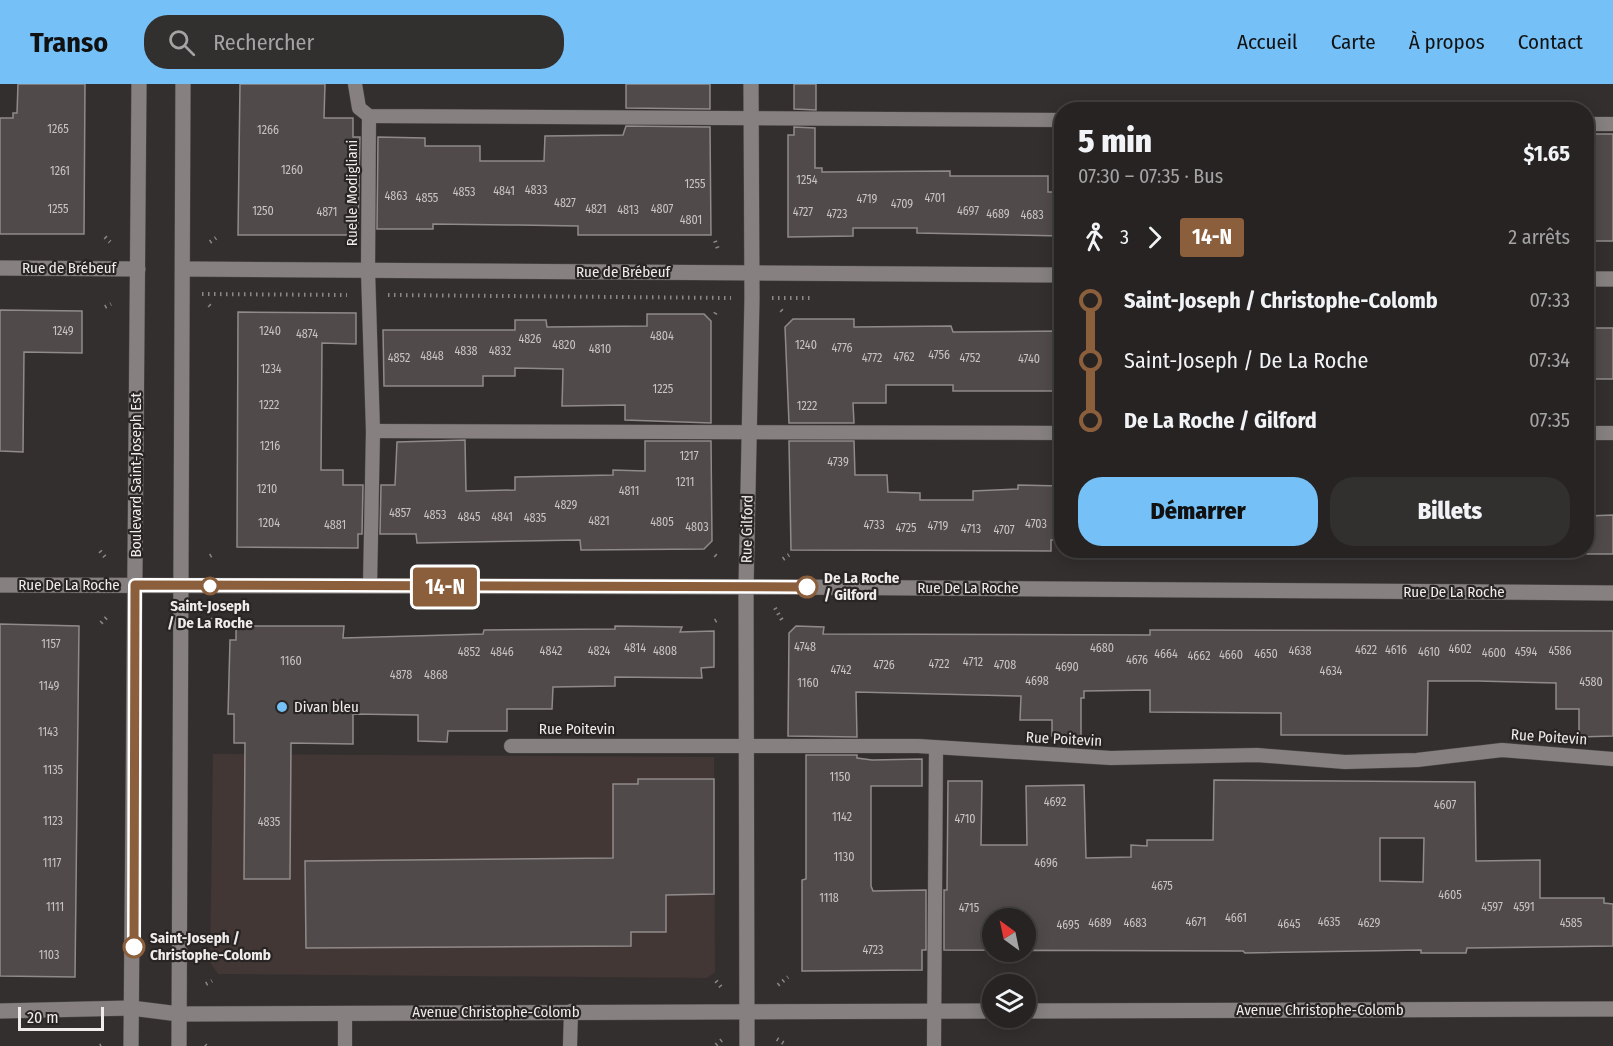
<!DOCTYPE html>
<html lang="fr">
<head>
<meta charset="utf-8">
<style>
	body { margin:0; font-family:"Fira Sans Condensed",sans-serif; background:#322f2f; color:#f1f3f6; height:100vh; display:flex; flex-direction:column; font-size:22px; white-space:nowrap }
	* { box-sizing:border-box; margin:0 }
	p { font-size:20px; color:#a4a4a5 }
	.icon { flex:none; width:33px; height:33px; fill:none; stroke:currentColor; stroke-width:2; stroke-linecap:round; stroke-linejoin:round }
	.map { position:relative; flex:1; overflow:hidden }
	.side { position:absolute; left:1054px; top:18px; width:540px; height:456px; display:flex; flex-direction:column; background:#262322; border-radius:24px; box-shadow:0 3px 15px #0003,0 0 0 2px #424040 }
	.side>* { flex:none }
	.badge { padding:0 12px; border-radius:4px; font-size:21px; line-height:39px }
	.needle { width:39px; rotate:327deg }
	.fabs { position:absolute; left:982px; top:824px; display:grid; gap:12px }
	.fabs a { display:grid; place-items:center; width:54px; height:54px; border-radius:50%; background:#262322; box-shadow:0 3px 15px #0003,0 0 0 2px #424040; font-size:30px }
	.scale { position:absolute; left:18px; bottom:15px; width:86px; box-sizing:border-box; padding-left:6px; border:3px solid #efeceb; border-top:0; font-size:16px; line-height:21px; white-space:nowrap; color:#efeceb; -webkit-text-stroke:4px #292524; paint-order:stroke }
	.map>.badge { position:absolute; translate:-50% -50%; box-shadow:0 0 0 3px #fff }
	.legs { display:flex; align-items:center; gap:9px; height:66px; padding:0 24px; font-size:20px }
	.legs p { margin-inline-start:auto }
	.head { display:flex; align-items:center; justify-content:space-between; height:102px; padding:0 24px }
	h1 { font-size:33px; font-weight:800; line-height:45px }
	.primary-button { display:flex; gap:12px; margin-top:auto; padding:12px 24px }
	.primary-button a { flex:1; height:69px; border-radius:24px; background:#75c0f6; color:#111; font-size:24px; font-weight:800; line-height:69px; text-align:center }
	.primary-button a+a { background:#322f2f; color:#f1f3f6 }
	ul { padding:0 24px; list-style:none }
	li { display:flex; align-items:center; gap:21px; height:60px; font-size:22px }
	li i { display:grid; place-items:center; width:9px; height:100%; margin:0 8px; background:currentColor }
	li i::after { content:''; width:15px; height:15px; margin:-8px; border:4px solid; border-radius:50%; background:#262322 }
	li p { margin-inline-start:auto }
	li:first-child i { background:linear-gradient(#0000 50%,currentColor 0) }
	li:last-child i { background:linear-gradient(currentColor 50%,#0000 0) }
	header { display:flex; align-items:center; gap:36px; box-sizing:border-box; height:84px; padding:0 30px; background:#75c0f6; color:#111 }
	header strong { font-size:28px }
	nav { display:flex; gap:33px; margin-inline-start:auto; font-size:21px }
	.search { width:420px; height:54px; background:#322f2f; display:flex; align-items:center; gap:15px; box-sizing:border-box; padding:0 21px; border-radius:24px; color:#a4a4a5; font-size:22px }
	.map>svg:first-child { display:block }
	.built { fill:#423735 }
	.building { fill:#504b4a; stroke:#908b8a; stroke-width:1.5; fill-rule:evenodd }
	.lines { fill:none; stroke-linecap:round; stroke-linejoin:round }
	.lane-casing { stroke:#4e4a49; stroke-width:15 }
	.street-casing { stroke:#4e4a49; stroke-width:16 }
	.secondary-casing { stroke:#4e4a49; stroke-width:16 }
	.path { stroke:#8b8887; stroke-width:4; stroke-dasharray:1.5 4.5; stroke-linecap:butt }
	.lane { stroke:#868180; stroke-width:14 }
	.street { stroke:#868180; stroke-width:15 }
	.secondary { stroke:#868180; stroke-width:15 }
	.line-1-casing { stroke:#fff; stroke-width:14 }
	.line-1 { stroke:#8b5e3c; stroke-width:9 }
	.stop-1-dot { fill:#fff; stroke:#8b5e3c; stroke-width:3 }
	.poi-dot { fill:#75c0f6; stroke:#292524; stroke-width:2 }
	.labels { text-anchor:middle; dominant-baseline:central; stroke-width:4.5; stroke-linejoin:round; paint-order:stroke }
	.number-label { font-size:12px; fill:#c7c4c3 }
	.street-label { font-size:15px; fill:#efeceb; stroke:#292524 }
	.stop-label { font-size:15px; font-weight:bold; fill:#efeceb; stroke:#292524; text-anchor:start }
	.poi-label { font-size:15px; fill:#efeceb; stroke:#292524; text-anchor:start }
</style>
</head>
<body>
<header>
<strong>Transo</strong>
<div class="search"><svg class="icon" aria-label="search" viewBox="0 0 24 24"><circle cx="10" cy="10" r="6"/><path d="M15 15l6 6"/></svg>Rechercher</div>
<nav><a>Accueil</a><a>Carte</a><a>À propos</a><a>Contact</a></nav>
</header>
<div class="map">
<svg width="1613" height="962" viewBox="0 0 1613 962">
	<rect width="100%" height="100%" fill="#332f2e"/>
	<!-- built -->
	<path class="built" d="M213 670 714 673 715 888 707 894 218 890 210 878Z"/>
	<!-- building -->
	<g class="building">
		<path d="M18 0H85L84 150H0V34H13V29H17Z"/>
		<path d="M240 0H325L324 34H353V53H360L358 151H238Z"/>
		<path d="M626 0H710V25L626 24Z"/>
		<path d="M794 0H816V26L794 25Z"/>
		<path d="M626 42 710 43 711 151H578V142L518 141 433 140V145H377L378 53 425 54V62H480V77H544L545 52 623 51Z"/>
		<path d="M794 43 815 44V84H822V88L950 87V92H1048V108H1062V152L917 149V144H853V152L788 153V51H794Z"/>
		<rect x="1587" y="50" width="26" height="107"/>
		<path d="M0 226 82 227V269L24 268 23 368 0 367Z"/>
		<path d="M238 228 356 229V260L322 259 321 386H343V401H363L362 450H358V464L237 463Z"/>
		<path d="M647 230H704L711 237V339L625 336V321L562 322 563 285 515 284V292H483V302H384L383 246H515V236H546L547 243 647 242Z"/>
		<path d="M793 235H854V243L951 242 953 248 1062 247V307H953V301H886V319H853L854 339H789L785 243Z"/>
		<rect x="1587" y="244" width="26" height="51"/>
		<path d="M465 356 466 407 515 406V393L613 391V386L645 387V357H711L712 457 704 465 581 466 580 456 417 459 416 450H380L381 401H395L397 358Z"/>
		<path d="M789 357H854L855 391H887L888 408 920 409V416H973V407L1018 405V401L1062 402V456H1051V467L791 466Z"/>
		<path d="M1613 431V470H1587V432Z"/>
		<path d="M0 540 79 542 75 893 0 892Z"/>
		<path d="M236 542H344L343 554 483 550 484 546 615 545V542L682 543 680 548 714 547V583L701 584 702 594 615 593V602L553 603 552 625H507V647H448L447 658 418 657V631L353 630V660L291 659 290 795H244L245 659H234V630H228L230 556H236Z"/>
		<path d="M796 542 824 543 823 550 1150 551V546H1182L1613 547V652L1579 653V625H1556V599L1478 597H1428L1427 651H1281V629L1150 628V606L1084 607V614H1081V652H1052V636H1020L1021 612 856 608 857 653 788 652 789 549Z"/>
		<path d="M806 671H857V674L872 676 922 675V702H871V802L873 807 926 806V866H922V886L802 887V796L806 795Z"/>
		<path d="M638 695H714V810L666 811V848H631V862L306 864 305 777 613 774V700H638Z"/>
		<path d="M1214 696 1475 698 1476 777 1540 776V814H1604V819L1613 820V862L1467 864 1466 869H1421V866L1245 869 1243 867 944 866V806H947L948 697H982L981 761H1027L1026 702 1084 701 1086 774 1131 773V761L1147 762V756H1213ZM1380 754H1424L1423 798 1380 797ZM993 834H1026V867H993Z"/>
	</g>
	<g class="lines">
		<defs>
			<g id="lane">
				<path d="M355 0 359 24 369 32 1062 36"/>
				<path d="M369 32 368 187 373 347 370 502"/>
				<path d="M1587 40H1613"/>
				<path d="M373 347 1062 349"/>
				<path d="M1587 349H1613"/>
				<path d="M511 662H918L1111 674 1257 671 1345 678 1417 676 1502 666 1613 675"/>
				<path d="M345 929V962"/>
				<path d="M570 962 571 927"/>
				<path d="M934 962 936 664"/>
			</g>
			<g id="street">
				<path d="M0 184 138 185"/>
				<path d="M184 185 1062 191"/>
				<path d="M1587 195H1613"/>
				<path d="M0 501 791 503 1613 509"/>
				<path d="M0 927 131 924 179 930 993 927"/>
				<path d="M1026 927 1613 925"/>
				<path d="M747 962 746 504 752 214 751 0"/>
			</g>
			<g id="secondary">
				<path d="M131 962 139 0"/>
				<path d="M179 962 183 0"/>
			</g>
		</defs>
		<!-- lane casing -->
		<use href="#lane" class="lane-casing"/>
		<!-- street casing -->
		<use href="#street" class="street-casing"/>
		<!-- secondary casing -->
		<use href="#secondary" class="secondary-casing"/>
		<!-- path -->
		<g class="path">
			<path d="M105 153 110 158"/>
			<path d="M715 157 718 165"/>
			<path d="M210 158 216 154"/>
			<path d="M202 210 347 211"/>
			<path d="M388 211 731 214"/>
			<path d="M772 214H812"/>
			<path d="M209 221 213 225"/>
			<path d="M105 223 111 220"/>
			<path d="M781 226 785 230"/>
			<path d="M715 230 718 225"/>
			<path d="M100 467 105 473"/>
			<path d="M715 471 719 475"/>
			<path d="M210 472 215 469"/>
			<path d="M783 475 789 471"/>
			<path d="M775 524 782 536"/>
			<path d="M210 535 213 538"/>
			<path d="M715 537 720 534"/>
			<path d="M101 539 107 533"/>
			<path d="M716 897 721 903"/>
			<path d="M206 900 212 897"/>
			<path d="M778 901 788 893"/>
			<path d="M777 955 785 960"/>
			<path d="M205 961 206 962"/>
			<path d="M716 961 723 955"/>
			<path d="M100 962 102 961"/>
		</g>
		<!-- lane -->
		<use href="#lane" class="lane"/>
		<!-- street -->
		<use href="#street" class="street"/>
		<!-- secondary -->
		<use href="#secondary" class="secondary"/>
	</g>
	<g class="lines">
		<defs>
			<path id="line-1" d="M134 863 135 501 807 503"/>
		</defs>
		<!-- line-1 casing -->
		<use href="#line-1" class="line-1-casing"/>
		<!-- line-1 -->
		<use href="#line-1" class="line-1"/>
	</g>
	<!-- markers -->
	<g class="stop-1-dot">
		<circle cx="210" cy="502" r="8"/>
		<circle cx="807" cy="503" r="10"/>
		<circle cx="134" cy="863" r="10"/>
	</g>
	<circle class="poi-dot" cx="282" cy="623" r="6"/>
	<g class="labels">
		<!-- number labels -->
		<g class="number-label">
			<text x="58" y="45">1265</text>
			<text x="268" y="46">1266</text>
			<text x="292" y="86">1260</text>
			<text x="60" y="87">1261</text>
			<text x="807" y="96">1254</text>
			<text x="695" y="100">1255</text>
			<text x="536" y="106">4833</text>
			<text x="504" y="107">4841</text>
			<text x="464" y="108">4853</text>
			<text x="396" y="112">4863</text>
			<text x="427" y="114">4855</text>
			<text x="935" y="114">4701</text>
			<text x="867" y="115">4719</text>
			<text x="565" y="119">4827</text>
			<text x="902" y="120">4709</text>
			<text x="58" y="125">1255</text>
			<text x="596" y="125">4821</text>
			<text x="662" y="125">4807</text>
			<text x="628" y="126">4813</text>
			<text x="263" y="127">1250</text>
			<text x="968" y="127">4697</text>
			<text x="327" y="128">4871</text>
			<text x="803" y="128">4727</text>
			<text x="837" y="130">4723</text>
			<text x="998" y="130">4689</text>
			<text x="1032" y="131">4683</text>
			<text x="691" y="136">4801</text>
			<text x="63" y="247">1249</text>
			<text x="270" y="247">1240</text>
			<text x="307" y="250">4874</text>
			<text x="662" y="252">4804</text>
			<text x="530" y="255">4826</text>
			<text x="564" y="261">4820</text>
			<text x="806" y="261">1240</text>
			<text x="842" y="264">4776</text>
			<text x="600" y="265">4810</text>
			<text x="466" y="267">4838</text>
			<text x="500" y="267">4832</text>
			<text x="939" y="271">4756</text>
			<text x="432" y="272">4848</text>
			<text x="904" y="273">4762</text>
			<text x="399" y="274">4852</text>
			<text x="872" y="274">4772</text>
			<text x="970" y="274">4752</text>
			<text x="1029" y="275">4740</text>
			<text x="271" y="285">1234</text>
			<text x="663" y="305">1225</text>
			<text x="269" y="321">1222</text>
			<text x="807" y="322">1222</text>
			<text x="270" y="362">1216</text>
			<text x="689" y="372">1217</text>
			<text x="838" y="378">4739</text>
			<text x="685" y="398">1211</text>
			<text x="267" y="405">1210</text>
			<text x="629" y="407">4811</text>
			<text x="566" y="421">4829</text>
			<text x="400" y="429">4857</text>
			<text x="435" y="431">4853</text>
			<text x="469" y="433">4845</text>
			<text x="502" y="433">4841</text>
			<text x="535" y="434">4835</text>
			<text x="599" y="437">4821</text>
			<text x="662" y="438">4805</text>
			<text x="269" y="439">1204</text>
			<text x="1036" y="440">4703</text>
			<text x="335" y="441">4881</text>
			<text x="874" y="441">4733</text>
			<text x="938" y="442">4719</text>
			<text x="697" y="443">4803</text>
			<text x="906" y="444">4725</text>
			<text x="971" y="445">4713</text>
			<text x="1004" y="446">4707</text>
			<text x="51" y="560">1157</text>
			<text x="805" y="563">4748</text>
			<text x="635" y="564">4814</text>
			<text x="1102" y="564">4680</text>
			<text x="1460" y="565">4602</text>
			<text x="1366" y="566">4622</text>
			<text x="1396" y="566">4616</text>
			<text x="551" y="567">4842</text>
			<text x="599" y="567">4824</text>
			<text x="665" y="567">4808</text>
			<text x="1300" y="567">4638</text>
			<text x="1560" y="567">4586</text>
			<text x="469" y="568">4852</text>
			<text x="502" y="568">4846</text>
			<text x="1429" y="568">4610</text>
			<text x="1526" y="568">4594</text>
			<text x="1494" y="569">4600</text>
			<text x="1166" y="570">4664</text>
			<text x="1266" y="570">4650</text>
			<text x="1231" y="571">4660</text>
			<text x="1199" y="572">4662</text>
			<text x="1137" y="576">4676</text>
			<text x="291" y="577">1160</text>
			<text x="973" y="578">4712</text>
			<text x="939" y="580">4722</text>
			<text x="884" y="581">4726</text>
			<text x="1005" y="581">4708</text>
			<text x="1067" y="583">4690</text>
			<text x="841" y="586">4742</text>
			<text x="1331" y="587">4634</text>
			<text x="401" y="591">4878</text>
			<text x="436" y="591">4868</text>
			<text x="1037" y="597">4698</text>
			<text x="1591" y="598">4580</text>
			<text x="808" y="599">1160</text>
			<text x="49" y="602">1149</text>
			<text x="48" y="648">1143</text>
			<text x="53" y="686">1135</text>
			<text x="840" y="693">1150</text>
			<text x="1055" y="718">4692</text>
			<text x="1445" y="721">4607</text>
			<text x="842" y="733">1142</text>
			<text x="965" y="735">4710</text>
			<text x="53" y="737">1123</text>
			<text x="269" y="738">4835</text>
			<text x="844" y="773">1130</text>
			<text x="52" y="779">1117</text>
			<text x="1046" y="779">4696</text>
			<text x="1162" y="802">4675</text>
			<text x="1450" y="811">4605</text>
			<text x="829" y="814">1118</text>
			<text x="55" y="823">1111</text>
			<text x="1492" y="823">4597</text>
			<text x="1524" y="823">4591</text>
			<text x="969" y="824">4715</text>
			<text x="1236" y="834">4661</text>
			<text x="1196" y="838">4671</text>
			<text x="1329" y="838">4635</text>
			<text x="1100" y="839">4689</text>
			<text x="1135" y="839">4683</text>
			<text x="1369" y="839">4629</text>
			<text x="1571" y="839">4585</text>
			<text x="1289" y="840">4645</text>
			<text x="1068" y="841">4695</text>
			<text x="873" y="866">4723</text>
			<text x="49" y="871">1103</text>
		</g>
		<!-- street labels -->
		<g class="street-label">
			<text transform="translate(352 109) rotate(-90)">Ruelle Modigliani</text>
			<text x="69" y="184">Rue de Brébeuf</text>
			<text x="623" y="188">Rue de Brébeuf</text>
			<text transform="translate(136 391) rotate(-90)">Boulevard Saint-Joseph Est</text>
			<text transform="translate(747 445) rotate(-89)">Rue Gilford</text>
			<text x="69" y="501">Rue De La Roche</text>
			<text x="968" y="504">Rue De La Roche</text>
			<text x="1454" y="508">Rue De La Roche</text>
			<text x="577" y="645">Rue Poitevin</text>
			<text transform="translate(1549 653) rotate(4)">Rue Poitevin</text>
			<text transform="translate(1064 655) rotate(3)">Rue Poitevin</text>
			<text x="1320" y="926">Avenue Christophe-Colomb</text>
			<text x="496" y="928">Avenue Christophe-Colomb</text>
		</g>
		<!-- stop labels -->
		<g class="stop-label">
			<text x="824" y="494">De La Roche<tspan x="824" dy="17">/ Gilford</tspan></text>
			<text x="210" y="522" text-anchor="middle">Saint-Joseph<tspan x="210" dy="17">/ De La Roche</tspan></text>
			<text x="150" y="854">Saint-Joseph /<tspan x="150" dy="17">Christophe-Colomb</tspan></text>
		</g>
		<!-- poi labels -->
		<g class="poi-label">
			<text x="294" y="623">Divan bleu</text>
		</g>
	</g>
</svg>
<div class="fabs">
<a><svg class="needle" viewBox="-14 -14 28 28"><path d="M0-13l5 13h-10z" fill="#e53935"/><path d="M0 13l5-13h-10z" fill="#a4a4a5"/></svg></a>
<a><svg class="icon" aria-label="layers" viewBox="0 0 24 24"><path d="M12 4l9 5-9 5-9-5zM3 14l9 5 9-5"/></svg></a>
</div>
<div class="scale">20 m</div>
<b class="badge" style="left:445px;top:503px;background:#8b5e3c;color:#fff">14-N</b>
<section class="side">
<div class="head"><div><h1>5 min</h1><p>07:30 – 07:35 · Bus</p></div><b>$1.65</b></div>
<div class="legs"><svg class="icon" aria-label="walk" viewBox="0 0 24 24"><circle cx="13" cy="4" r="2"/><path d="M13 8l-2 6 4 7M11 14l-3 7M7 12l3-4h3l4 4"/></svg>3<svg class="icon" aria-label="forward" viewBox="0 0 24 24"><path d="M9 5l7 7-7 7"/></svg><b class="badge" style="background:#8b5e3c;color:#fff">14-N</b><p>2 arrêts</p></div>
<ul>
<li><i style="color:#8b5e3c"></i><b>Saint-Joseph / Christophe-Colomb</b><p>07:33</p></li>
<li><i style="color:#8b5e3c"></i><span>Saint-Joseph / De La Roche</span><p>07:34</p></li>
<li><i style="color:#8b5e3c"></i><b>De La Roche / Gilford</b><p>07:35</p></li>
</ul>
<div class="primary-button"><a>Démarrer</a><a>Billets</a></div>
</section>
</div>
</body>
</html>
